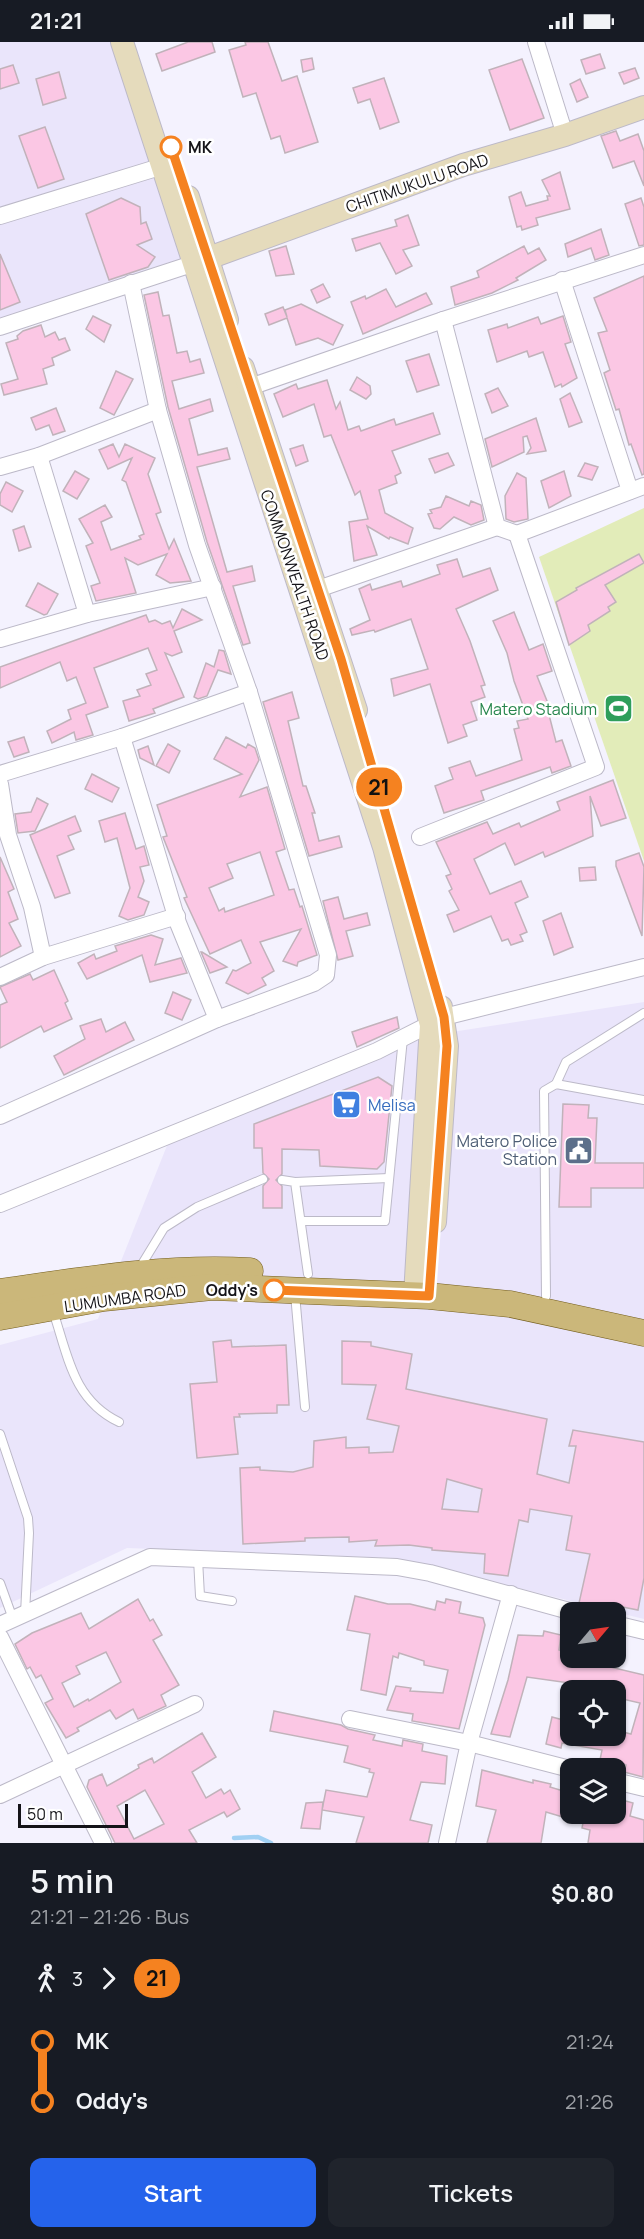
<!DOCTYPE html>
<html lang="en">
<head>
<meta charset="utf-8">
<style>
	body { margin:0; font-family:Manrope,sans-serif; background:#20242c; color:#f1f3f6; height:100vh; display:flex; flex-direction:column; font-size:22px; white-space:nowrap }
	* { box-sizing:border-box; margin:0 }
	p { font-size:20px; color:#9ea1a6 }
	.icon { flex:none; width:33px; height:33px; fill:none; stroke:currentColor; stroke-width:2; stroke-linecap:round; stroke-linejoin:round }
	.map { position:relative; height:1801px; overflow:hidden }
	.sheet { display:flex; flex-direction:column; background:#171b24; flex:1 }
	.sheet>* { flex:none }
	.badge { padding:0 12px; border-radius:20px; font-size:21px; line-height:39px }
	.needle { width:39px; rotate:61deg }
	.controls { position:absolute; left:560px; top:1560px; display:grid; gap:12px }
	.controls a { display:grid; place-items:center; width:66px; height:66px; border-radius:12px; background:#171b24; box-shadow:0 2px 4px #0004; font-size:30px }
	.scale { position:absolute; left:18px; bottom:15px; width:110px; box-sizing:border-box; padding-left:6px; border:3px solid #141318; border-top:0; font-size:16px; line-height:21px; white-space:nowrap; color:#141318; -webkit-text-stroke:4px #fff; paint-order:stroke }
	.map>.badge { position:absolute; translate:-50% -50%; box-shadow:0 0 0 3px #fff }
	.legs { display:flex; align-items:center; gap:9px; height:66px; padding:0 30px; font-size:20px }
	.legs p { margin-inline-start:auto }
	.overview { display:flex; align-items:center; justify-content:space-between; height:102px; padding:0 30px }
	h1 { font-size:33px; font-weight:600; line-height:45px }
	.button { display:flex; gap:12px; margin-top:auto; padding:12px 30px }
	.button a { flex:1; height:69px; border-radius:12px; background:#2563eb; color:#fff; font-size:24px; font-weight:600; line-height:69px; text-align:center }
	.button a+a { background:#20242c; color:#f1f3f6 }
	ul { padding:0 30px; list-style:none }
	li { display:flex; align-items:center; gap:21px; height:60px; font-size:22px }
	li i { display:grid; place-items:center; width:9px; height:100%; margin:0 8px; background:currentColor }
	li i::after { content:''; width:15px; height:15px; margin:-8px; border:4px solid; border-radius:50%; background:#171b24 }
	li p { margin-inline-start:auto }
	li:first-child i { background:linear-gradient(#0000 50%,currentColor 0) }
	li:last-child i { background:linear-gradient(currentColor 50%,#0000 0) }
	.status { display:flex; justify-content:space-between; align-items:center; height:42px; padding:0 30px; background:#171b24; direction:ltr }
	.status svg { height:16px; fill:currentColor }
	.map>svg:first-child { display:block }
	.built { fill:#eae5fb }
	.green { fill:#e2ecb9 }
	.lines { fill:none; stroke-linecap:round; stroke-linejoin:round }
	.stream { stroke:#a1d0f3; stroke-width:4.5 }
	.building { fill:#fbc7e4; stroke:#c1b2ba; stroke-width:1.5; fill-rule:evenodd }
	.lane-casing { stroke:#bcb9c8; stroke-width:10 }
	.street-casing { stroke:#bcb9c8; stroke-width:18 }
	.secondary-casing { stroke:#bcb9c8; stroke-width:24 }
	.primary-casing { stroke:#745e1e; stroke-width:27 }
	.lane { stroke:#fff; stroke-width:8 }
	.street { stroke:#fff; stroke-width:16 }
	.secondary { stroke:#e5dbbc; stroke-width:22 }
	.primary { stroke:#cbb77a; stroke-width:26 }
	.line-1-casing { stroke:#fff; stroke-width:14 }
	.line-1 { stroke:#f58220; stroke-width:9 }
	.stop-1-dot { fill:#fff; stroke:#f58220; stroke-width:3 }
	.labels { text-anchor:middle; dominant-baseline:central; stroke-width:5; stroke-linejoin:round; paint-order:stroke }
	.stop-label { font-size:16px; font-weight:bold; fill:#141318; stroke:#fff; text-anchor:start }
	.street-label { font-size:16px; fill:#141318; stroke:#fff }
	.leisure-label { font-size:16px; fill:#27864d; stroke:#fff; text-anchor:end }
	.shop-label { font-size:16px; fill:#366cbe; stroke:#fff; text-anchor:start }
	.service-label { font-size:16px; fill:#4e5e75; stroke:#fff; text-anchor:end }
</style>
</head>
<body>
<div class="status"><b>21:21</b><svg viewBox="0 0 49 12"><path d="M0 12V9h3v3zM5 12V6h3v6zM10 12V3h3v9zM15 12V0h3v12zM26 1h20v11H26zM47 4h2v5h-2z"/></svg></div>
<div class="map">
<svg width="644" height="1801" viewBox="0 0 644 1801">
	<rect width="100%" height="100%" fill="#f4f2fe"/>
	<!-- built -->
	<g class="built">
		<path d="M0 0H131L203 221 0 286Z"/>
		<path d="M644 960V1577L396 1516 127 1506 0 1566V1303L98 1277 168 1101 413 996Z"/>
	</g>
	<!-- green -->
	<path class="green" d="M644 466V819L539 515Z"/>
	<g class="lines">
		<!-- stream -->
		<path class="stream" d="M234 1796 258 1795 271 1801"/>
	</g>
	<!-- building -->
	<g class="building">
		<path d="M188 0H212L215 10 162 29 156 12Z"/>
		<path d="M245 0H268L282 39 297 34 318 100 285 111 280 94 271 97 256 51 243 55 229 8 246 3Z"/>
		<path d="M600 12 605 26 586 32 581 18Z"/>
		<path d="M312 16 314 27 303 30 301 18Z"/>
		<path d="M522 17 544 76 510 88 489 28Z"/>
		<path d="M13 23 19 41 0 47V27Z"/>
		<path d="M635 26 639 36 624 42 619 31Z"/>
		<path d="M59 30 66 56 43 63 36 37Z"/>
		<path d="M384 36 399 80 380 87 370 57 358 61 353 46Z"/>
		<path d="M580 37 588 55 577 60 570 42Z"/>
		<path d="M45 85 64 137 38 146 19 94Z"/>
		<path d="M616 89 620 99 638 92 644 109V144L634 119 613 126 601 94Z"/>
		<path d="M560 130 570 167 536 176 538 183 522 188 521 184 517 185 509 155 521 150 526 164 548 158 547 154H550L542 138Z"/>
		<path d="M121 156 140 165 141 182 146 180 152 197 137 203 155 215 148 225 109 238 86 172Z"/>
		<path d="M641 156 644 165V203L639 204 625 162Z"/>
		<path d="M408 173 419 203 403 208 412 224 396 232 380 201 356 209 352 197 397 184 395 178Z"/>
		<path d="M601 187 609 213 595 218 591 206 568 215 565 202Z"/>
		<path d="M286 204 294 232 276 234 269 209Z"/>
		<path d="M524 204 528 212 539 206 546 218 516 236 518 238 492 251 455 263 451 245 479 235 477 229Z"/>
		<path d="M0 212 20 260 0 268Z"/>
		<path d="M644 234V432L642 433 631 402 629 403 619 367 616 368 604 331 610 328 598 291 607 289 594 256Z"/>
		<path d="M323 242 330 255 317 261 311 248Z"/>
		<path d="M386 247 396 265 426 251 432 262 363 292 351 260 365 254 366 257Z"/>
		<path d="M158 250 163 274 169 273 177 311 187 309 190 320 200 317 204 331 172 339 179 367 210 357 213 369 189 377 198 413 227 406 230 417 197 425 227 530 252 524 255 539 233 544 250 601 243 603 207 500 168 365 144 253Z"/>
		<path d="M301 262 343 283 333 303 318 296 296 303 287 276 269 283 265 272 283 265 287 275 285 268Z"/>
		<path d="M93 274 111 283 104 300 86 287Z"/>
		<path d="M563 274 571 300 565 302 577 336 562 345 561 342 555 345 543 310 529 315 527 309 497 320 488 288 507 282 508 286 538 275 541 282Z"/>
		<path d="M41 283 45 295 55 290 59 298 65 296 70 308 52 316 54 323 43 327 47 342 4 353 1 342 18 337 6 301 18 297 17 294 23 289Z"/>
		<path d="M429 312 439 343 417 350 406 319Z"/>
		<path d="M116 329 133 337 114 373 100 366Z"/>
		<path d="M357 335 370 344 371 352 366 357 350 348Z"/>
		<path d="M327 338 336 367 340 360 348 388 359 384 361 389 394 377 396 383 433 371 440 392 392 409 401 431 395 434 397 441 379 448 385 471 413 486 408 502 390 495 389 497 367 484 377 513 354 519 349 480 368 477 360 449 355 453 331 393 324 395 314 362 283 375 274 352 296 342 298 347Z"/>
		<path d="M498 346 508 364 492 371 485 352Z"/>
		<path d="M570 351 582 380 569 385 560 357Z"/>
		<path d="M56 366 65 389 53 393 49 383 36 388 31 376Z"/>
		<path d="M536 376 546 409 527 412 531 406 527 394 523 395 524 410 492 425 485 397Z"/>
		<path d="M113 402 119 415 125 402 155 416 148 432 161 470 156 472 169 507 174 497 191 539 170 541 156 533 167 512 138 523 125 516 136 551 96 559 91 544 100 541 86 504 93 501 79 477 105 463 112 475 101 480 111 508 141 497 139 494 144 492 126 440 122 438 132 416 108 427 99 408Z"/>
		<path d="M303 403 308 419 296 424 290 407Z"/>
		<path d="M448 411 454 423 435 431 429 417Z"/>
		<path d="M585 421 598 425 592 438 578 434Z"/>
		<path d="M75 429 89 437 77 457 63 449Z"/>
		<path d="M564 429 571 454 549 466 541 439Z"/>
		<path d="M517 431 526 436 528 477 514 480 506 477 505 454Z"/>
		<path d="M6 440 23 449 12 470 0 463V452Z"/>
		<path d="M446 454 469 464 471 459 481 463 484 478 471 483 454 475 440 487 434 486 428 472 432 471 430 468 441 465Z"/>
		<path d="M24 484 31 505 19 509 13 488Z"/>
		<path d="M639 512 644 521 605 543 616 560 608 565 610 569 588 583 590 589 569 603 556 560 577 548 576 546Z"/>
		<path d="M457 517 463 535 490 526 498 548 456 567 470 599 485 643 481 644 485 655 471 660 477 678 463 683 467 694 448 701 430 642 394 654 391 637 428 627 411 577 375 590 374 588 352 593 350 587 370 578 359 547 370 542 372 548 401 539 403 545 440 532 437 523Z"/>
		<path d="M38 541 58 552 47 572 44 573 26 564Z"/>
		<path d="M182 567 202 578 174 589 182 610 172 614 165 611 184 655 153 667 155 671 129 679 123 659 140 654 137 648 151 643 146 632 157 628 148 606 94 626 108 665 86 673 93 693 76 698 74 690 52 701 47 689 71 677 68 668 86 661 76 635 67 639 60 620 0 646V625L146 573 149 580 155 578 162 582 170 579 173 586Z"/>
		<path d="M514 570 529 608 543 602 552 629 537 634 549 664 547 665 556 700 562 698 571 724 552 731 550 725 481 749 484 758 444 771 435 744 453 737 449 726 470 719 476 734 522 718 514 687 519 686 517 679 528 677 514 639 507 611 493 579Z"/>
		<path d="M219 608 224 609 231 632 218 628 207 654 198 657 194 655 206 621 214 625Z"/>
		<path d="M292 650 299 676 288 679 303 744H306L315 771H312L319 799 339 794 342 805 309 814 263 660Z"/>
		<path d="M24 695 29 710 14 715 8 700Z"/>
		<path d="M226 695 246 706 248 702 255 706 259 718 240 755 267 745 285 807 276 810 289 848 294 847 300 865 302 864 317 913 298 920 297 924 283 919 301 887 260 900 274 929 262 936 266 943 248 952 226 941 233 928 236 929 251 921 241 898 210 912 184 856 187 855 163 795 167 794 157 763 242 732 214 717ZM260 810 274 853 225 870 224 866 219 869 209 846 233 836 227 822Z"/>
		<path d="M168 702 180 709 169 731 156 724Z"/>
		<path d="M148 704 154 723 140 716 138 708Z"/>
		<path d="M92 732 119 746 112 760 85 747Z"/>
		<path d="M613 738 626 776 601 784 590 754 593 794 545 815 543 810 515 823 505 801 474 817 490 852 521 839 528 855 515 861 527 890 520 893 523 899 511 903 508 897 502 899 491 874 454 890 447 873 459 868 449 849 452 847 446 834 451 832 436 800 487 780 493 792 519 781 521 785 560 768 557 760Z"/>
		<path d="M37 756 48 762 35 789 18 791 15 772 31 770Z"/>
		<path d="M125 771 136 807 144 804 149 823 140 825 144 839 138 855 149 860 144 873 128 878 119 874 130 846 117 796 105 800 99 779Z"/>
		<path d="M75 774 81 789 68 794 74 807 57 814 70 851 55 856 30 793Z"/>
		<path d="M639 811 644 825 642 894 616 824V819Z"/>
		<path d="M0 815 14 847 8 850 18 877 9 881 21 904 0 915Z"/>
		<path d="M595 825 596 838 580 839 579 826Z"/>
		<path d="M338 855 344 877 367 871 370 883 346 889 353 914 338 918 323 859Z"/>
		<path d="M561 871 573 905 554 913 543 879Z"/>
		<path d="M151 893 163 897 155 923 181 916 187 931 150 940 142 913 87 937 78 921 94 912 96 917 117 909 115 904Z"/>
		<path d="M201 910H202L227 925 210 931Z"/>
		<path d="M54 928 68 959 65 961 72 977 44 990 41 984 0 1006V963L7 960 0 945 30 932 33 938Z"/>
		<path d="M173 950 191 958 182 978 165 971Z"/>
		<path d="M397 975 399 986 357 1005 352 990Z"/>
		<path d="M101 977 106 990 125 980 134 998 64 1033 54 1014 85 997 80 984Z"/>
		<path d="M378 1035 392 1044 384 1120 377 1127 320 1124 319 1108 282 1107V1132L276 1138 282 1144V1166H263V1144L269 1137 263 1131 262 1106H254V1082Z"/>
		<path d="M563 1062 589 1063 588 1076H597L595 1121H644V1146H591V1165H559Z"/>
		<path d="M231 1298 232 1305 286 1303 289 1363H277V1371L239 1372 240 1375H234L238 1412 197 1416 190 1342 217 1340 213 1300Z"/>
		<path d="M342 1299 371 1300V1304L412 1312 406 1347 547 1377 537 1432 569 1441 576 1404H569L573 1388 644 1400V1536L638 1568 603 1561 602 1564 579 1561 590 1512 566 1508 572 1474 530 1467 528 1480 519 1478 508 1534 484 1531 485 1512 432 1508V1506L409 1503 375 1504 377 1498 349 1500V1495L305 1496V1499L243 1502 240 1426 260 1425V1428L293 1430 313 1425 314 1399 346 1395V1406L369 1405V1411L393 1410 399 1384 367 1377 376 1343 342 1342ZM447 1437 482 1447 478 1470 442 1467Z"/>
		<path d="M355 1554 388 1562H410L435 1568 437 1559 445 1561 446 1557 461 1560 459 1571 483 1576 485 1583 459 1687 412 1679 413 1672 387 1668 396 1644 411 1646 410 1649 443 1651 448 1628 424 1623V1619L399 1611 398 1616 393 1614 386 1653 361 1648 370 1592 347 1588Z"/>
		<path d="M138 1557 150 1579 153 1577 162 1593 153 1598 179 1643 161 1653 166 1664 138 1677 133 1667 116 1677 110 1668 77 1686 79 1689 66 1696 45 1661 53 1657 41 1633 36 1636 30 1625 27 1627 15 1602 32 1591 81 1571 89 1587ZM106 1610 121 1640 89 1659 88 1657 74 1665 62 1641 80 1632 76 1624Z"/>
		<path d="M544 1589 561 1593 559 1608 570 1611V1616H607L606 1621H611L610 1625 644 1633 643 1735 624 1730 626 1723 600 1718 602 1708 562 1701 561 1706 546 1702 552 1675 567 1679 564 1694H615V1688L631 1692 640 1661 618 1656 619 1648 527 1635 510 1695 491 1692 508 1638 518 1593 543 1594Z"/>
		<path d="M274 1669 341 1683 348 1687 375 1693 373 1698 402 1704 403 1698 423 1702 422 1709 447 1714 445 1742 421 1740 410 1778 432 1783 428 1801H356L364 1775 322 1768 326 1748 367 1755 374 1731 369 1730 370 1727 344 1720 348 1704 270 1689Z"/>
		<path d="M202 1691 216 1715 192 1730 206 1756 221 1747 224 1752 230 1748 240 1767 227 1775 224 1770 189 1788 197 1801H115L87 1745 89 1738 102 1732 107 1744 139 1726 138 1723 152 1716 154 1721ZM145 1748 164 1782 134 1797 117 1764Z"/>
		<path d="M482 1728 533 1741V1738L551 1742 550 1745 570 1751V1772H615V1756L633 1761 630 1774 644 1778V1801H588L590 1788 582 1786 583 1781 546 1770 541 1801H487L496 1768 476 1764Z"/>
		<path d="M323 1760 320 1787 301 1786 306 1761Z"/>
	</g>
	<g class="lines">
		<defs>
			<g id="lane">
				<path d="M556 1042 566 1020 644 971"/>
				<path d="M282 1138 295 1140 308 1232"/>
				<path d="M295 1140 389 1136"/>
				<path d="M301 1179H385L403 996"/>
				<path d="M139 1227 164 1186 197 1165 263 1137"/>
				<path d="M295 1252 305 1365"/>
				<path d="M546 1254 544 1049 556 1042 644 1058"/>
				<path d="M53 1269C68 1314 73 1358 119 1380"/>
				<path d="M0 1392 28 1476 29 1491 25 1572"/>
				<path d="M198 1517 200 1554 232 1559"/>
				<path d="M0 1541 13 1577"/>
			</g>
			<g id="street">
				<path d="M536 0 565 93"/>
				<path d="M0 174 163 124"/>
				<path d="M562 238 630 449"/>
				<path d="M0 285 192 222"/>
				<path d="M250 345 443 278 644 213"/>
				<path d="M39 414 87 572"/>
				<path d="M0 425 39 414 158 368"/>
				<path d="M517 492 644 444"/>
				<path d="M318 547 497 485"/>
				<path d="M0 597 87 572 213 545"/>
				<path d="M122 695 178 881 217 977"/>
				<path d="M0 732 122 695 249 650"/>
				<path d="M0 742 8 793 32 865 43 915"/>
				<path d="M420 795 596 725 517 492 497 485 443 278"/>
				<path d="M0 935 43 915 177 874"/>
				<path d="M0 1074 217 977 314 941 326 933 328 913 249 650 197 503 158 368 131 241"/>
				<path d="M0 1162 377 1009 444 975 644 925"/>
				<path d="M615 1582 644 1589"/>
				<path d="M0 1583 150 1515 397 1525 430 1531 573 1570"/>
				<path d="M0 1595 103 1801"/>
				<path d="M350 1677 469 1701 570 1727"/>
				<path d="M615 1739 644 1746"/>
				<path d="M0 1753 195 1662"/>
				<path d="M447 1801 469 1701 511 1552"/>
			</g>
			<g id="secondary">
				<path d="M122 0 384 805 431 983 415 1253"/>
				<path d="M188 155 227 278"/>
				<path d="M195 221 463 123 565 93 644 65"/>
				<path d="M243 326 356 668"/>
				<path d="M435 1180 447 1004 441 965"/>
			</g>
			<g id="primary">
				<path d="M0 1250C83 1238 166 1224 250 1229"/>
				<path d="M0 1275 104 1256 212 1245 429 1254 510 1262 644 1291"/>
			</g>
		</defs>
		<!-- lane casing -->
		<use href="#lane" class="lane-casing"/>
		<!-- street casing -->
		<use href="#street" class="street-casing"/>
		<!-- secondary casing -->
		<use href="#secondary" class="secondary-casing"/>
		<!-- primary casing -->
		<use href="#primary" class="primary-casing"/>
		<!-- lane -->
		<use href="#lane" class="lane"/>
		<!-- street -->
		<use href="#street" class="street"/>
		<!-- secondary -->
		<use href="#secondary" class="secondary"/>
		<!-- primary -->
		<use href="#primary" class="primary"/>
	</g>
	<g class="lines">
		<defs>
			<path id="line-1" d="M171 105 341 617 444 975 447 1004 429 1254 274 1248"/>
		</defs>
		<!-- line-1 casing -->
		<use href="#line-1" class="line-1-casing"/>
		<!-- line-1 -->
		<use href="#line-1" class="line-1"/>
	</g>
	<!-- icons -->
	<defs>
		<symbol id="stadium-square" viewBox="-11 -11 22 22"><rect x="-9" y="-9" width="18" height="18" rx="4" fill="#2e9e5b" stroke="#fff"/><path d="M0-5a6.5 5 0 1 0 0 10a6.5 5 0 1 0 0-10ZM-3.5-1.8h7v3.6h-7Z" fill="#fff"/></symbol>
		<symbol id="supermarket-square" viewBox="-11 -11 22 22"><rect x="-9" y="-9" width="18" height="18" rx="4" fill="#3f7fe0" stroke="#fff"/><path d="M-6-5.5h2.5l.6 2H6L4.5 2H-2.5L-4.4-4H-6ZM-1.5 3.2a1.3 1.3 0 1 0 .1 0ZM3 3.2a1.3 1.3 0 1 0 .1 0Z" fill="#fff"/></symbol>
		<symbol id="civic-square" viewBox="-11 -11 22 22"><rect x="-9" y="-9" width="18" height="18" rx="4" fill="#5c6f8a" stroke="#fff"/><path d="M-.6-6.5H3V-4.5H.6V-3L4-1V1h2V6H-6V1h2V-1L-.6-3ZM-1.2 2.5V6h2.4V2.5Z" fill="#fff"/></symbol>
	</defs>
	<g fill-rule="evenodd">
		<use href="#stadium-square" x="602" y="650" width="33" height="33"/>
		<use href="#supermarket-square" x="330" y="1046" width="33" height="33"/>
		<use href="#civic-square" x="562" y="1092" width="33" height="33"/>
	</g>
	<!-- markers -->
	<g class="stop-1-dot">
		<circle cx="171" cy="105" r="10"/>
		<circle cx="274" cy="1248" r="10"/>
	</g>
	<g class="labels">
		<!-- stop labels -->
		<g class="stop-label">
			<text x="188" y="105">MK</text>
			<text x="258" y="1248" text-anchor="end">Oddy's</text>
		</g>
		<!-- street labels -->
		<g class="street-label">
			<text transform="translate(417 141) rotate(-19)">CHITIMUKULU ROAD</text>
			<text transform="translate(295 533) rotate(71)">COMMONWEALTH ROAD</text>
			<text transform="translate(125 1256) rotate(-8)">LUMUMBA ROAD</text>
		</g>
		<!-- leisure labels -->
		<g class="leisure-label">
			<text x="597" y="667">Matero Stadium</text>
		</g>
		<!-- shop labels -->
		<g class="shop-label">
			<text x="368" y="1063">Melisa</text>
		</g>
		<!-- service labels -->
		<g class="service-label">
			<text x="557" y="1099">Matero Police<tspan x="557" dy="18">Station</tspan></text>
		</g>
	</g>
</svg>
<div class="controls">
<a><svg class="needle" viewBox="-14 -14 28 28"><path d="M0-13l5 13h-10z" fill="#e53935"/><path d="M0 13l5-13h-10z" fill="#9ea1a6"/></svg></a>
<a><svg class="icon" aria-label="locate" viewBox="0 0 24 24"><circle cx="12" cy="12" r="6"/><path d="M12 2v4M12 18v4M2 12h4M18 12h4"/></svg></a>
<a><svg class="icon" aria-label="layers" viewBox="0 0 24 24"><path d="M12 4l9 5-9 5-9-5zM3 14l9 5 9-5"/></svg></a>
</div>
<div class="scale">50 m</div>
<b class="badge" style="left:379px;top:745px;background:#f58220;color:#111">21</b>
</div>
<section class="sheet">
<div class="overview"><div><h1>5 min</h1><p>21:21 – 21:26 · Bus</p></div><b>$0.80</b></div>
<div class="legs"><svg class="icon" aria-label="walk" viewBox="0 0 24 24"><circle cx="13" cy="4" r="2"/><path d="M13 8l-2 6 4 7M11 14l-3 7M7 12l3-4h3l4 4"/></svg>3<svg class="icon" aria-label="forward" viewBox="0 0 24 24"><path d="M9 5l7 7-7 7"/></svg><b class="badge" style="background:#f58220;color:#111">21</b></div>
<ul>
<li><i style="color:#f58220"></i><b>MK</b><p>21:24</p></li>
<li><i style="color:#f58220"></i><b>Oddy's</b><p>21:26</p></li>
</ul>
<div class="button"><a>Start</a><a>Tickets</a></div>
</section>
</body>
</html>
